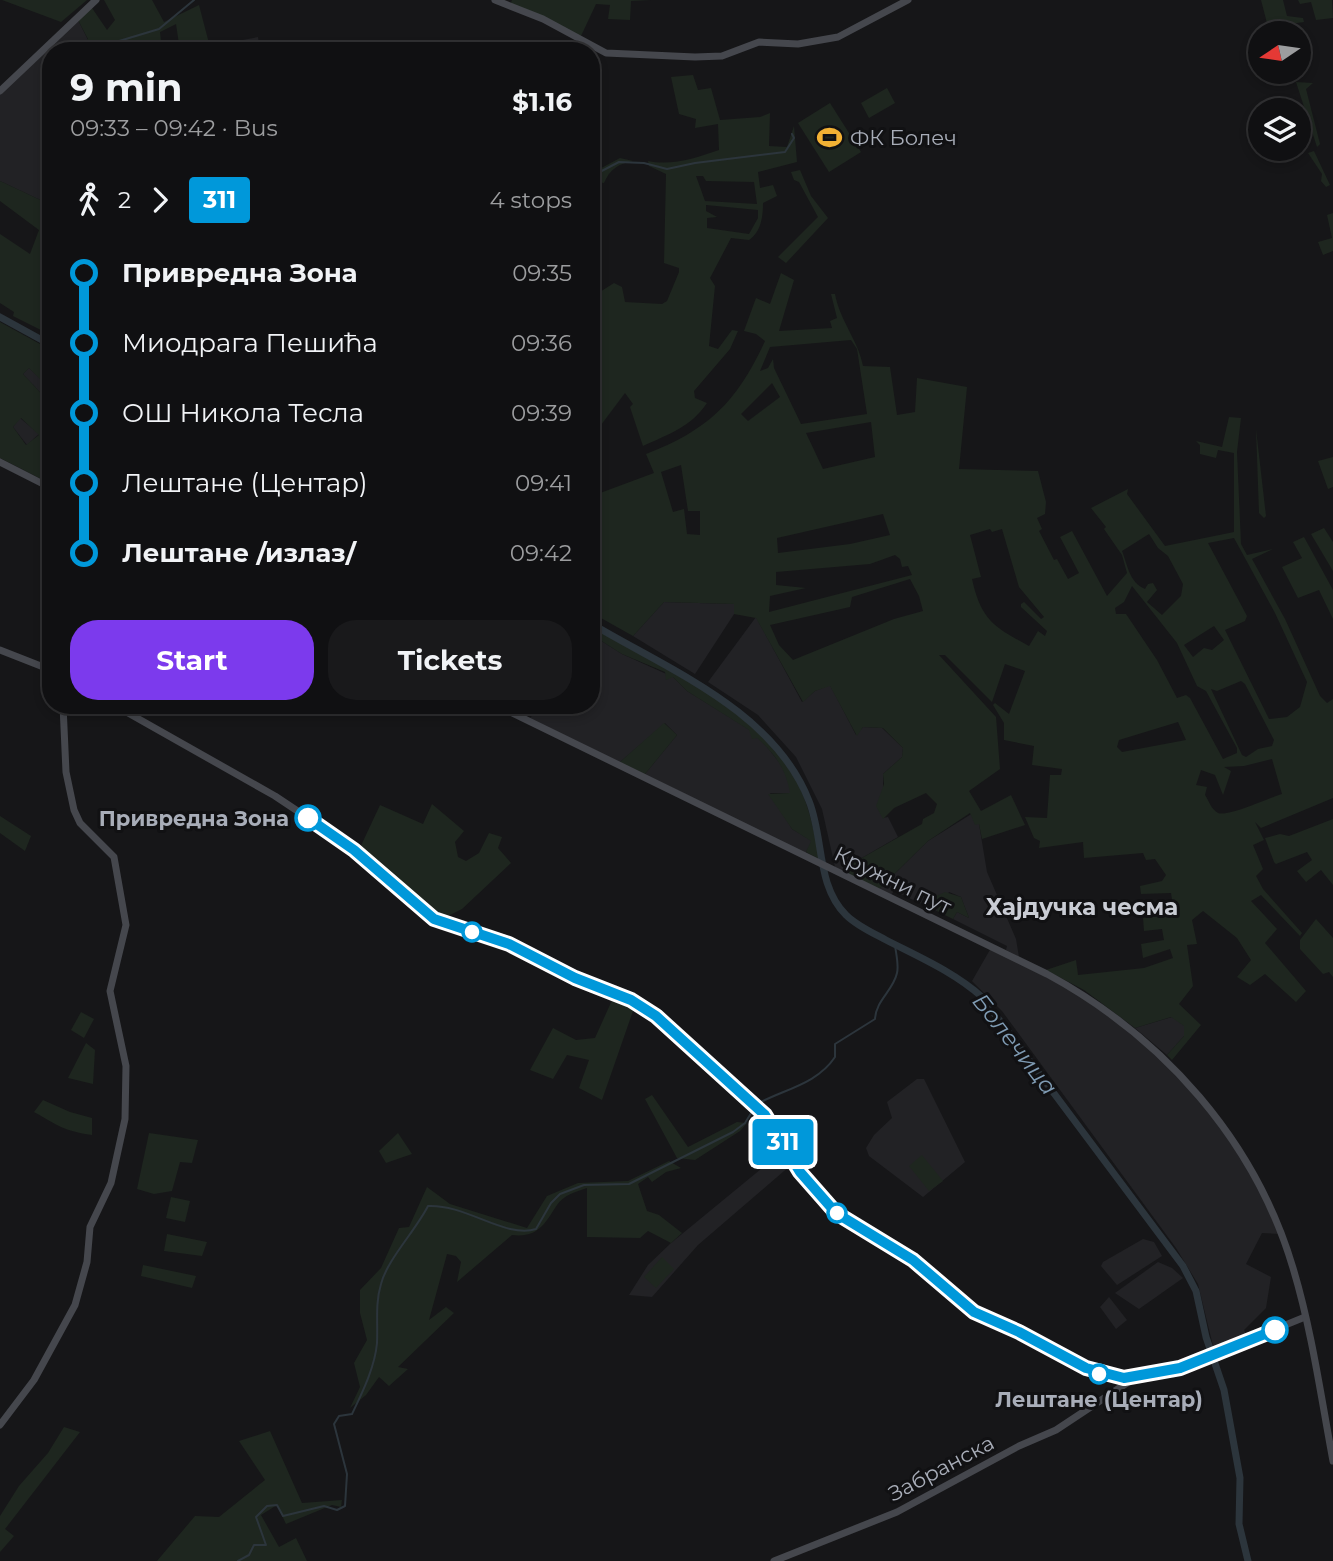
<!DOCTYPE html>
<html lang="en">
<head>
<meta charset="utf-8">
<style>
	body { margin:0; font-family:Montserrat,sans-serif; background:#19191b; color:#f1f3f6; height:100vh; display:flex; flex-direction:column; font-size:26px; white-space:nowrap }
	* { box-sizing:border-box; margin:0 }
	p { font-size:23px; color:#9c9d9f }
	.icon { flex:none; width:38px; height:38px; fill:none; stroke:currentColor; stroke-width:2; stroke-linecap:round; stroke-linejoin:round }
	.map { position:relative; flex:1; overflow:hidden }
	.drawer { position:absolute; left:42px; top:42px; width:558px; height:672px; display:flex; flex-direction:column; background:#101012; border-radius:28px; box-shadow:0 4px 10px #0003,0 0 0 2px #303032 }
	.drawer>* { flex:none }
	.badge { padding:0 14px; border-radius:5px; font-size:24px; line-height:46px }
	.needle { width:46px; rotate:257deg }
	.buttons { position:absolute; left:1248px; top:21px; display:grid; gap:14px }
	.buttons a { display:grid; place-items:center; width:63px; height:63px; border-radius:50%; background:#101012; box-shadow:0 4px 10px #0003,0 0 0 2px #303032; font-size:35px }
	.map>.badge { position:absolute; translate:-50% -50%; box-shadow:0 0 0 4px #fff }
	.legs { display:flex; align-items:center; gap:10px; height:77px; padding:0 28px; font-size:23px }
	.legs p { margin-inline-start:auto }
	.overview { display:flex; align-items:center; justify-content:space-between; height:119px; padding:0 28px }
	h1 { font-size:38px; font-weight:700; line-height:52px }
	.button { display:flex; gap:14px; margin-top:auto; padding:14px 28px }
	.button a { flex:1; height:80px; border-radius:28px; background:#7c3aed; color:#fff; font-size:28px; font-weight:700; line-height:80px; text-align:center }
	.button a+a { background:#19191b; color:#f1f3f6 }
	ul { padding:0 28px; list-style:none }
	li { display:flex; align-items:center; gap:24px; height:70px; font-size:26px }
	li i { display:grid; place-items:center; width:10px; height:100%; margin:0 9px; background:currentColor }
	li i::after { content:''; width:18px; height:18px; margin:-9px; border:5px solid; border-radius:50%; background:#101012 }
	li p { margin-inline-start:auto }
	li:first-child i { background:linear-gradient(#0000 50%,currentColor 0) }
	li:last-child i { background:linear-gradient(currentColor 50%,#0000 0) }
	.map>svg:first-child { display:block }
	.built { fill:#222225 }
	.green { fill:#1e261f; fill-rule:evenodd }
	.lines { fill:none; stroke-linecap:round; stroke-linejoin:round }
	.stream { stroke:#2c353c; stroke-width:2 }
	.river { stroke:#2c353c; stroke-width:7 }
	.secondary { stroke:#45474d; stroke-width:7 }
	.line-1-casing { stroke:#fff; stroke-width:16 }
	.line-1 { stroke:#0098da; stroke-width:10 }
	.stop-1-dot { fill:#fff; stroke:#0098da; stroke-width:3.5 }
	.labels { text-anchor:middle; dominant-baseline:central; stroke-width:6; stroke-linejoin:round; paint-order:stroke }
	.poi-label { font-size:21px; fill:#a8adb8; stroke:#111113; text-anchor:start }
	.stop-label { font-size:21px; font-weight:bold; fill:#a8adb8; stroke:#111113; text-anchor:end }
	.street-label { font-size:21px; fill:#a8adb8; stroke:#111113 }
	.neighbourhood-label { font-size:23px; font-weight:bold; fill:#c9ccd4; stroke:#111113 }
	.water-label { font-size:23px; font-style:italic; fill:#7f9bb3; stroke:#111113 }
</style>
</head>
<body>
<div class="map">
<svg width="1333" height="1561" viewBox="0 0 1333 1561">
	<rect width="100%" height="100%" fill="#161618"/>
	<!-- built -->
	<g class="built">
		<path d="M78 20 88 40 81 45 82 51H51V205L0 181V94Z"/>
		<path d="M258 37 260 51H228L227 43Z"/>
		<path d="M29 368 48 386 51 384V404L23 374Z"/>
		<path d="M20 418 39 434 27 445 13 427Z"/>
		<path d="M664 602 734 604 736 611 695 674 633 636Z"/>
		<path d="M756 617 802 702 815 691 830 685 856 735 863 727 882 728 903 748 902 757 883 774V818L888 817 898 837 853 863 844 872 835 867 822 809 796 757 758 715 708 682Z"/>
		<path d="M592 635 622 654 673 677 687 691 750 730 767 747 787 772 791 793H770L792 829 812 841 805 854 645 774 677 735 665 723 620 762 530 718 542 705H592Z"/>
		<path d="M973 813 979 824 987 872 1016 939 1019 957 1006 950 1007 946 953 919 957 912 969 918 961 897 954 894 949 892 937 911 894 891 891 895 879 889 928 841Z"/>
		<path d="M991 948 1041 970 1132 1032 1170 1065 1215 1119 1245 1165 1281 1234 1262 1233 1246 1264 1271 1277 1266 1308 1244 1330 1248 1338 1214 1350 1198 1284 1176 1248 1002 1011 972 981Z"/>
		<path d="M1172 1017 1185 1026 1184 1036 1167 1055 1135 1028Z"/>
		<path d="M917 1079H924L965 1162 923 1197 869 1156 866 1148 874 1135 892 1118 887 1102Z"/>
		<path d="M783 1151 791 1165 698 1245 652 1297 629 1295 648 1265 671 1243Z"/>
		<path d="M1143 1239 1154 1242 1162 1256 1117 1285 1101 1266 1103 1262Z"/>
		<path d="M1158 1262 1172 1268 1183 1278 1139 1309 1115 1293Z"/>
		<path d="M1109 1297 1127 1320 1116 1329 1100 1307Z"/>
	</g>
	<!-- green -->
	<g class="green">
		<path d="M2 0H87L61 22Z"/>
		<path d="M104 0H152L164 22 199 5 211 51H180L176 24 160 32 162 51H82L80 45 88 39 78 20 92 8 107 30 115 20Z"/>
		<path d="M512 0H651L631 1 630 20 608 19 610 5 596 4 581 36 509 7Z"/>
		<path d="M1261 0H1283L1287 16 1303 18 1304 22 1268 27Z"/>
		<path d="M1298 0H1332L1333 18 1316 20 1311 2 1300 4Z"/>
		<path d="M693 75 698 90 711 88 720 120 760 117 770 113 769 146 787 147 794 126 797 162 758 172 760 188 773 185 777 196 763 203C763 217 761 232 749 240L731 238 710 278 715 286 709 346 718 349 732 330 738 331 730 349 694 391 695 398 707 403C691 427 669 434 643 446L630 407 633 404 625 393 592 437V297L614 283 622 287 625 302 662 304 667 301 679 272V268L664 263 666 174 649 166 648 161C672 166 696 158 719 150L718 124 695 128 696 119 679 114 671 77ZM696 176H703L706 181 754 182 757 204 705 201ZM706 205 758 210V218L749 234 707 228V218L717 217 706 211Z"/>
		<path d="M1296 82 1313 83 1306 89 1320 144 1317 147Z"/>
		<path d="M887 88 895 103 869 118 861 103Z"/>
		<path d="M830 103 861 152 829 172 798 123Z"/>
		<path d="M1314 151 1330 185 1326 187 1321 181 1322 174 1308 153Z"/>
		<path d="M620 158 633 161C618 164 610 169 604 183L592 181V173Z"/>
		<path d="M800 170 811 196 828 218 786 263 778 257 818 217 799 182 794 180 791 172Z"/>
		<path d="M0 181 51 205 44 227 51 236V335L13 316 14 312 0 303V234L30 254 39 230 0 201Z"/>
		<path d="M1333 213V251L1323 255 1318 242 1332 238 1327 215Z"/>
		<path d="M781 273 794 280 779 331 832 328 830 321 837 318 831 294H835C840 321 858 340 863 366L890 367 897 415 915 412 917 378 967 387 959 469 1038 471 1046 502 1045 514 1037 518 1042 529 1039 531 1054 560 1057 559 1068 579 1079 573 1060 537 1072 531 1107 596 1127 573 1122 555 1104 529 1106 527 1091 508 1128 489 1127 494 1165 546 1234 532V453L1218 450 1216 458 1200 454V445L1196 441 1222 447 1229 417 1241 418 1237 452 1241 544 1247 555 1273 549 1252 559 1285 619 1320 696 1327 703 1333 699V798L1261 828 1255 822 1264 840 1253 845 1263 869 1256 876 1263 889 1302 933 1300 936 1261 895 1251 901 1277 929 1265 943 1306 991 1296 1002 1265 974 1250 985 1237 977 1251 960 1237 938 1203 911 1192 920 1197 944 1187 945 1193 986 1179 1004 1201 1025 1172 1060 1167 1055 1184 1036V1026L1171 1017 1135 1028 1084 990 1046 970 1076 960 1078 975 1144 968 1173 958 1170 949 1143 958 1141 944 1164 940 1162 929 1144 931 1143 918 1174 913 1171 893 1141 894 1140 886 1162 881 1166 875 1155 859 1146 860 1143 853 1084 858 1083 842 1039 848 1040 841 1034 838 1025 817 1047 818 1050 775H1061L1062 769 1032 765 1034 746 1004 740V723L993 705 995 703 1009 714 1025 671 1005 664 992 702 945 655H939L996 717 1000 769 969 791 981 811 1011 795 1025 825 982 839 979 824 975 825 970 813 928 841 879 889 844 872 853 863 922 824 923 819 934 813 937 804 926 793 894 808 883 819 876 806 884 784 883 774 902 757 903 748 883 728 863 727 857 736 830 686 815 691 803 702 756 618 734 614V604L664 602 633 636 592 613V496L654 473 646 454C708 430 737 402 765 341L756 334 744 331 756 298 770 304ZM851 340 857 349 867 414 801 424 774 368 773 359 768 368 760 371 770 347ZM772 383 780 397 748 421 741 414ZM871 422 875 457 823 469 806 433ZM681 465 688 511H700V535L687 534 684 509 673 512 661 472ZM883 514 890 535 850 544 778 553 777 538ZM990 529 992 532 1002 529 1019 587 1044 617 1041 619 1024 602 1021 604V607L1047 631 1045 636 1038 631 1029 646C994 627 981 620 972 579L981 577 970 535ZM1149 534 1158 548 1168 556 1183 584 1181 596 1162 615 1147 602 1157 590 1153 583 1148 584 1145 589C1129 582 1128 566 1122 551ZM1234 538 1275 613 1307 682 1300 707 1287 717 1269 719 1225 630 1245 621 1247 616 1208 543ZM895 555 900 559 902 567 908 566 912 575 769 612 770 596 806 588 776 585V572L870 564ZM910 579 919 596 923 611 894 619 793 660 779 645 770 625 850 607 852 597ZM1132 586 1177 643 1197 686 1206 691 1237 748V753L1223 759 1190 698 1186 695 1177 698 1157 660 1126 614H1116L1115 608 1124 602ZM1214 626 1224 640 1212 650 1204 648 1193 657 1184 645ZM1241 681 1245 684 1274 740 1272 746 1258 749 1246 757 1242 755 1211 689 1217 691ZM1178 722 1186 740 1122 752 1117 747 1119 740ZM1272 759 1282 794C1268 798 1229 817 1218 813 1211 809 1209 801 1205 795L1207 787 1196 785 1201 770 1215 775 1223 795 1231 771 1224 767 1244 766Z"/>
		<path d="M0 322 51 350 48 387 29 368 23 374 51 404V484L0 458ZM21 418 39 435 26 445 13 427Z"/>
		<path d="M1256 429 1266 516 1264 518 1259 513Z"/>
		<path d="M1333 457V487L1328 489 1318 461Z"/>
		<path d="M1324 528 1333 542V571L1311 534Z"/>
		<path d="M1304 537 1333 590V619L1319 590 1298 598 1282 567 1302 558 1293 542Z"/>
		<path d="M592 627C655 665 755 708 792 773 808 799 814 829 819 859L806 852 811 841 792 829 768 794 790 793C786 769 775 754 757 738L752 739 749 730 687 691 673 677 666 680 665 672 622 654 592 635Z"/>
		<path d="M664 723 677 735 645 774 620 762Z"/>
		<path d="M432 804 464 831 455 842 458 857 466 861 479 853 489 833 502 837 498 848 511 863 462 909 440 920 358 852 380 805 423 824Z"/>
		<path d="M0 816 31 836 25 851 0 833Z"/>
		<path d="M1333 819V885L1321 870 1306 882 1297 871 1312 860 1307 852 1276 864 1274 862 1265 838 1280 834 1289 836Z"/>
		<path d="M945 892 961 897 969 918 957 912 953 919 937 911 940 904 930 899Z"/>
		<path d="M1316 919 1333 938V977L1329 972 1323 974 1300 949V940Z"/>
		<path d="M613 998 628 1003 633 1011 602 1100 579 1088 589 1060 567 1055 553 1079 530 1070 553 1028 576 1040 595 1038Z"/>
		<path d="M81 1012 94 1019 84 1038 71 1030Z"/>
		<path d="M86 1043 95 1050 93 1084 68 1078Z"/>
		<path d="M652 1095 688 1147 737 1122 747 1123 740 1131 695 1160 677 1158 645 1099Z"/>
		<path d="M43 1100 70 1112 92 1118V1135C64 1131 57 1125 34 1112Z"/>
		<path d="M149 1133 198 1140 192 1163 180 1162 172 1191 154 1194 137 1189Z"/>
		<path d="M398 1133 412 1154 386 1163 379 1151Z"/>
		<path d="M922 1155 943 1181 929 1191 909 1166Z"/>
		<path d="M669 1161 681 1168 666 1172 652 1182 648 1177 638 1184 647 1211 659 1215 682 1233 671 1243 648 1231 640 1238 587 1237V1188C575 1192 564 1195 557 1205 545 1223 539 1238 512 1235L457 1282 461 1262 456 1256 447 1254 429 1320 446 1307 454 1313 398 1367 408 1369 389 1386 379 1377 366 1395 350 1408 360 1387 354 1363 367 1340 360 1313V1290L381 1268 399 1228 409 1227 427 1187 450 1204 527 1228 547 1196 578 1183 628 1181Z"/>
		<path d="M171 1197 190 1201 185 1222 166 1218Z"/>
		<path d="M167 1234 207 1242 202 1256 164 1251Z"/>
		<path d="M662 1257 674 1269 656 1288 644 1277Z"/>
		<path d="M143 1265 196 1276 192 1288 141 1276Z"/>
		<path d="M64 1427 80 1432 5 1529 14 1536 0 1552V1516L19 1486 48 1453Z"/>
		<path d="M270 1431 302 1503 342 1500 341 1507 332 1505 286 1524 277 1505 261 1515 279 1547 296 1538 307 1561H157L195 1516 219 1517 265 1480 239 1441Z"/>
	</g>
	<g class="lines">
		<!-- stream -->
		<g class="stream">
			<path d="M86 51 159 29 194 0"/>
			<path d="M51 73V77"/>
			<path d="M592 176 619 162 644 163 667 169 695 163 785 152 794 138 792 134"/>
			<path d="M759 1103C785 1089 817 1084 835 1057V1044L875 1019C876 1000 893 991 897 973 899 965 896 954 895 945"/>
			<path d="M238 1561 249 1555 254 1545H266L256 1517 267 1506 277 1505 283 1516 324 1506 337 1510 345 1506 347 1474 334 1424 339 1416 352 1414C362 1393 375 1367 377 1343 378 1322 375 1304 381 1284 387 1260 416 1230 428 1206 466 1204 506 1239 536 1229L551 1203 560 1194 584 1185 629 1184 733 1132 745 1123 753 1110"/>
		</g>
		<!-- river -->
		<g class="river">
			<path d="M0 317 51 345"/>
			<path d="M592 624C669 670 774 711 809 801 824 838 816 885 846 915 857 926 873 933 886 940 919 957 954 972 982 997L1183 1266 1196 1291 1206 1337 1224 1390 1240 1478 1239 1524 1248 1561"/>
		</g>
		<!-- secondary -->
		<g class="secondary">
			<path d="M495 0 543 19 606 53 695 57 722 56 759 42 798 44 838 37 908 0"/>
			<path d="M0 91 96 0"/>
			<path d="M0 462 51 488"/>
			<path d="M0 650 51 670"/>
			<path d="M114 705 275 796 344 842 434 919 509 944 574 978 643 1007 765 1115 800 1172 837 1213 913 1260 974 1312 1019 1332 1094 1372 1134 1379 1180 1368 1305 1317"/>
			<path d="M496 705 1047 974C1163 1037 1255 1140 1293 1268 1312 1331 1321 1397 1333 1461"/>
			<path d="M0 1425 34 1380 75 1305 87 1262 90 1227 111 1183 125 1119 126 1066 110 991 126 925 114 857 80 823 74 810 66 772 63 705"/>
			<path d="M774 1561 897 1512 1019 1446 1056 1430 1133 1379"/>
		</g>
	</g>
	<g class="lines">
		<defs>
			<path id="line-1" d="M308 818 354 850 434 919 509 944 575 978 631 1000 656 1016 765 1115 800 1172 836 1213 913 1260 974 1312 1019 1332 1086 1368 1124 1378 1180 1368 1275 1330"/>
		</defs>
		<!-- line-1 casing -->
		<use href="#line-1" class="line-1-casing"/>
		<!-- line-1 -->
		<use href="#line-1" class="line-1"/>
	</g>
	<!-- icons -->
	<defs>
		<symbol id="stadium-bare" viewBox="-9 -9 18 18"><path d="M0-5a6.5 5 0 1 0 0 10a6.5 5 0 1 0 0-10ZM-3.5-1.8h7v3.6h-7Z" fill="#f2b134" stroke="#111113" stroke-width="2.5" paint-order="stroke"/></symbol>
	</defs>
	<g fill-rule="evenodd">
		<use href="#stadium-bare" x="812" y="120" width="35" height="35"/>
	</g>
	<!-- markers -->
	<g class="stop-1-dot">
		<circle cx="308" cy="818" r="12"/>
		<circle cx="472" cy="932" r="9"/>
		<circle cx="837" cy="1213" r="9"/>
		<circle cx="1275" cy="1330" r="12"/>
		<circle cx="1099" cy="1374" r="9"/>
	</g>
	<g class="labels">
		<!-- poi labels -->
		<g class="poi-label">
			<text x="850" y="137">ФК Болеч</text>
		</g>
		<!-- stop labels -->
		<g class="stop-label">
			<text x="289" y="818">Привредна Зона</text>
			<text x="1099" y="1399" text-anchor="middle">Лештане (Центар)</text>
		</g>
		<!-- street labels -->
		<g class="street-label">
			<text transform="translate(893 880) rotate(26)">Кружни пут</text>
			<text transform="translate(941 1468) rotate(-28)">Забранска</text>
		</g>
		<!-- neighbourhood labels -->
		<g class="neighbourhood-label">
			<text x="1082" y="907">Хајдучка чесма</text>
		</g>
		<!-- water labels -->
		<g class="water-label">
			<text transform="translate(1015 1044) rotate(52)">Болечица</text>
		</g>
	</g>
</svg>
<div class="buttons">
<a><svg class="needle" viewBox="-14 -14 28 28"><path d="M0-13l5 13h-10z" fill="#e53935"/><path d="M0 13l5-13h-10z" fill="#9c9d9f"/></svg></a>
<a><svg class="icon" aria-label="layers" viewBox="0 0 24 24"><path d="M12 4l9 5-9 5-9-5zM3 14l9 5 9-5"/></svg></a>
</div>
<b class="badge" style="left:783px;top:1142px;background:#0098da;color:#fff">311</b>
<section class="drawer">
<div class="overview"><div><h1>9 min</h1><p>09:33 – 09:42 · Bus</p></div><b>$1.16</b></div>
<div class="legs"><svg class="icon" aria-label="walk" viewBox="0 0 24 24"><circle cx="13" cy="4" r="2"/><path d="M13 8l-2 6 4 7M11 14l-3 7M7 12l3-4h3l4 4"/></svg>2<svg class="icon" aria-label="forward" viewBox="0 0 24 24"><path d="M9 5l7 7-7 7"/></svg><b class="badge" style="background:#0098da;color:#fff">311</b><p>4 stops</p></div>
<ul>
<li><i style="color:#0098da"></i><b>Привредна Зона</b><p>09:35</p></li>
<li><i style="color:#0098da"></i><span>Миодрага Пешића</span><p>09:36</p></li>
<li><i style="color:#0098da"></i><span>ОШ Никола Тесла</span><p>09:39</p></li>
<li><i style="color:#0098da"></i><span>Лештане (Центар)</span><p>09:41</p></li>
<li><i style="color:#0098da"></i><b>Лештане /излаз/</b><p>09:42</p></li>
</ul>
<div class="button"><a>Start</a><a>Tickets</a></div>
</section>
</div>
</body>
</html>
